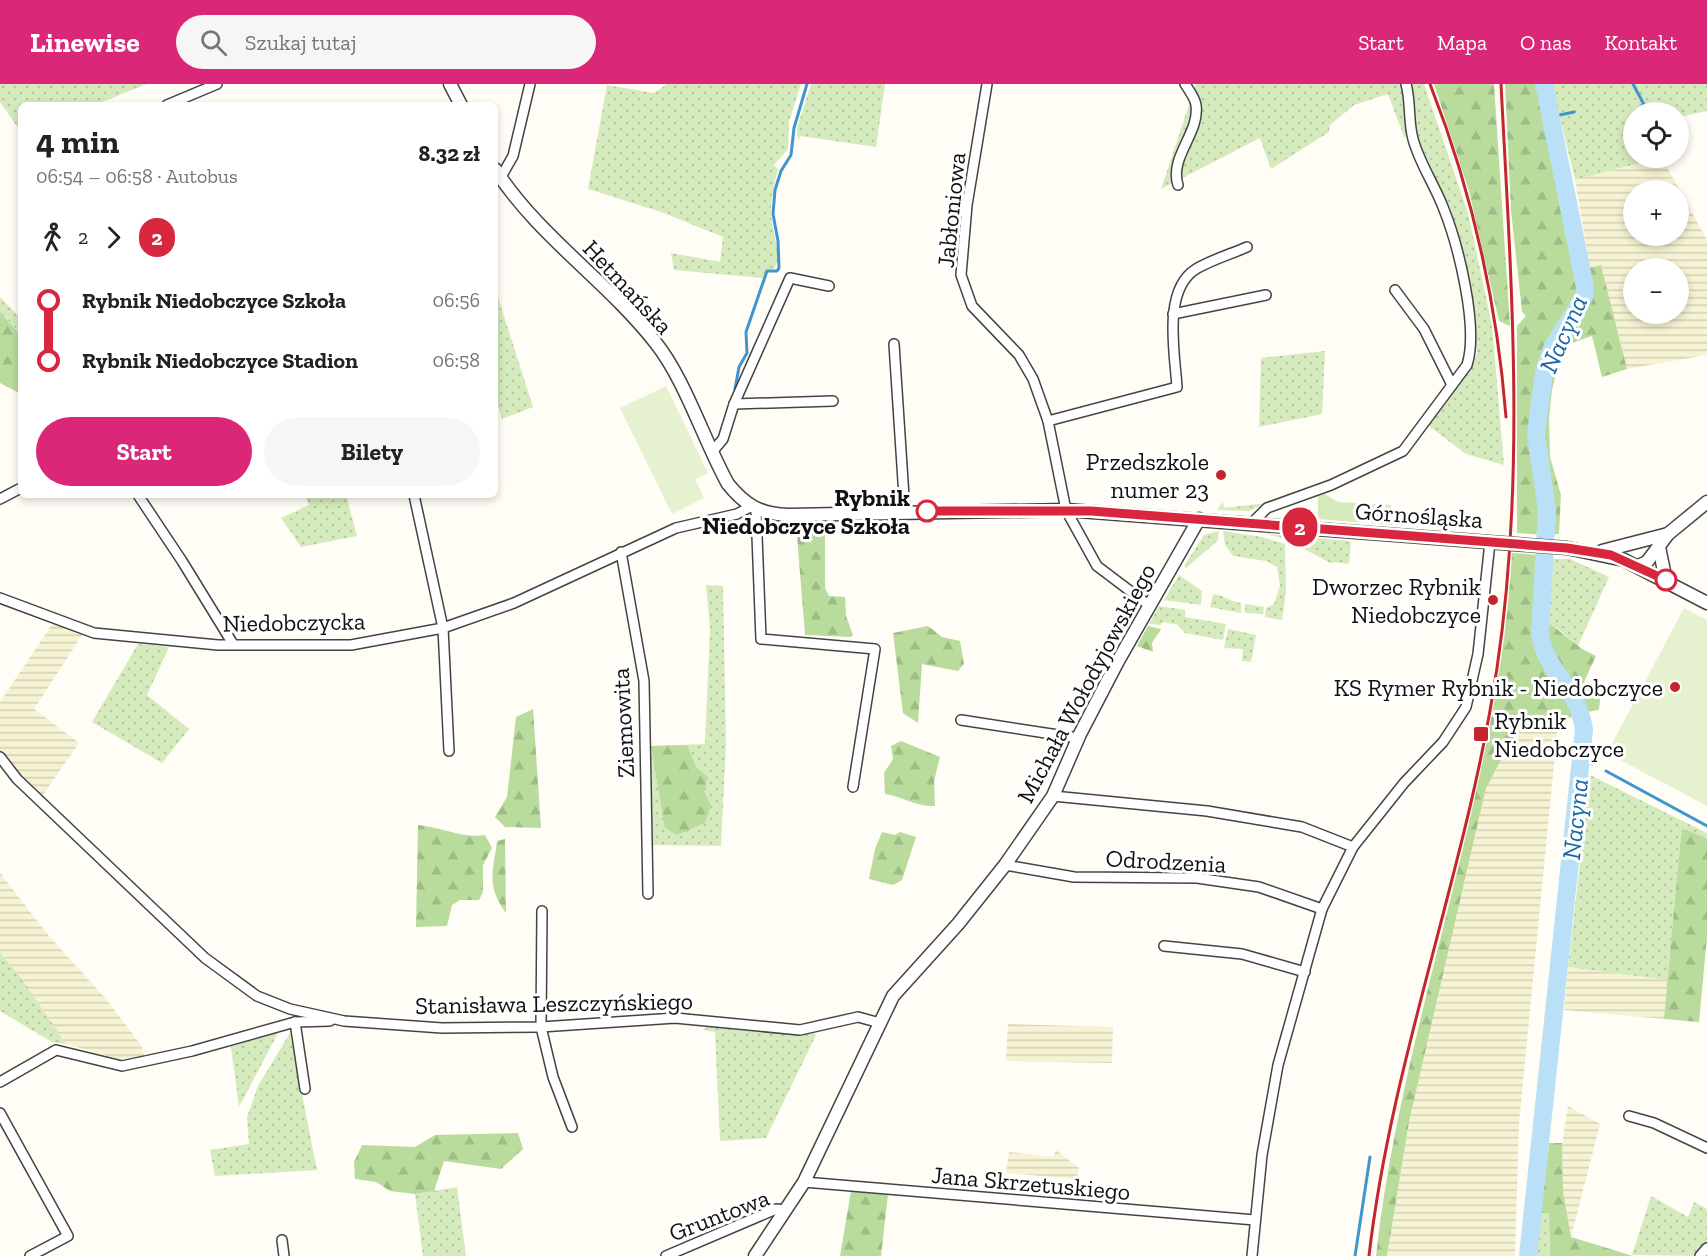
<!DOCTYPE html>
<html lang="pl">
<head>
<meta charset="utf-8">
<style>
	body { margin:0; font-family:"Zilla Slab",serif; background:#f6f6f6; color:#222; height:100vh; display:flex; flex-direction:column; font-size:22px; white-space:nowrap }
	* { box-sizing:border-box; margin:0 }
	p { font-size:20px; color:#767676 }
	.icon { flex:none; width:33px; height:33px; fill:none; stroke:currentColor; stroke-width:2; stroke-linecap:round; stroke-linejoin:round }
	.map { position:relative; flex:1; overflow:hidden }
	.side { position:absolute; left:18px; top:18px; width:480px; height:396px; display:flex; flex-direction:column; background:#fff; border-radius:9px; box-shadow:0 3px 9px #0003 }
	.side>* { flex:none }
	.badge { padding:0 12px; border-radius:20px; font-size:21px; line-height:39px }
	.buttons { position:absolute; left:1623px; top:18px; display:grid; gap:12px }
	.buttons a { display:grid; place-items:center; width:66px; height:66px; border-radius:50%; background:#fff; box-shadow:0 3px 9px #0003; font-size:30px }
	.map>.badge { position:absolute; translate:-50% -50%; box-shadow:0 0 0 3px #fff }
	.legs { display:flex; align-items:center; gap:9px; height:66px; padding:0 18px; font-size:20px }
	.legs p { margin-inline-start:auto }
	.headline { display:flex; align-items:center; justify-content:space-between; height:102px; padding:0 18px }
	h1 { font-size:33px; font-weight:700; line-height:45px }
	.primary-button { display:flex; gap:12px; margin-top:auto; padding:12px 18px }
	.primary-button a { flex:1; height:69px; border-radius:36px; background:#db2777; color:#fff; font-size:24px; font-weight:700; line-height:69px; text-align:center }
	.primary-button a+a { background:#f6f6f6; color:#222 }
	ul { padding:0 18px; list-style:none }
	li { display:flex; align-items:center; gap:21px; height:60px; font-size:22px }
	li i { display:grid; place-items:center; width:9px; height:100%; margin:0 8px; background:currentColor }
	li i::after { content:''; width:15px; height:15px; margin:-8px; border:4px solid; border-radius:50%; background:#fff }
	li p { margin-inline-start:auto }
	li:first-child i { background:linear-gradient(#0000 50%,currentColor 0) }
	li:last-child i { background:linear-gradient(currentColor 50%,#0000 0) }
	header { display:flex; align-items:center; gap:36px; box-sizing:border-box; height:84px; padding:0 30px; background:#db2777; color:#fff }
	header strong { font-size:28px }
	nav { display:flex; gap:33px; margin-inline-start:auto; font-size:21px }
	.search { width:420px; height:54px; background:#f6f6f6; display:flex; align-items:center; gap:15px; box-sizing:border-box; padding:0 21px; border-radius:33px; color:#767676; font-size:22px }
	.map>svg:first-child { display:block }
	.farmland { fill:url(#farmland-rules); fill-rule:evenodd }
	.grass { fill:url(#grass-dots) }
	.forest { fill:url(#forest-firs) }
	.park { fill:#d5ebbd }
	.pitch { fill:#e6f2cf }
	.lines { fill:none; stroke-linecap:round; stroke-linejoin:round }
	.stream { stroke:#3f96cf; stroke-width:3 }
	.river { stroke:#b9e0f7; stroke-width:18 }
	.minor-casing { stroke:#444; stroke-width:12 }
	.tertiary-casing { stroke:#444; stroke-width:15 }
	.minor { stroke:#fff; stroke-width:9 }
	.tertiary { stroke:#fff; stroke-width:12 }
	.rail { stroke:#c4262e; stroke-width:3 }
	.line-1-casing { stroke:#fff; stroke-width:14 }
	.line-1 { stroke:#d7263d; stroke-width:9 }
	.poi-dot { fill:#c4262e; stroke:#fff; stroke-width:2 }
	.stop-1-dot { fill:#fff; stroke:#d7263d; stroke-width:3 }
	.labels { text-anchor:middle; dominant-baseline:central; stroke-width:6; stroke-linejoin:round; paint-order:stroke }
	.street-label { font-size:24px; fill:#111; stroke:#fff }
	.poi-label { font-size:24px; fill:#111; stroke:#fff; text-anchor:end }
	.stop-label { font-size:24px; font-weight:bold; fill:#111; stroke:#fff; text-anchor:end }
	.water-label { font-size:26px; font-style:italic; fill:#1768a6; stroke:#fff }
</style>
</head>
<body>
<header>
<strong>Linewise</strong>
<div class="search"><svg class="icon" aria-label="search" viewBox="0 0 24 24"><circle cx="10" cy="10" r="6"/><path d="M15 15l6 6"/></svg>Szukaj tutaj</div>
<nav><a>Start</a><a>Mapa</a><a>O nas</a><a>Kontakt</a></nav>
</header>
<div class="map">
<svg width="1707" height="1172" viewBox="0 0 1707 1172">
	<defs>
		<pattern id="farmland-rules" width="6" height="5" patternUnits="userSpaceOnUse" patternTransform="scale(1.5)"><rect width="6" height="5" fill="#f6f3d4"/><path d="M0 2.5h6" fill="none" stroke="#d2cfb5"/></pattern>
		<pattern id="grass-dots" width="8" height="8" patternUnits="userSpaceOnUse" patternTransform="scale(1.5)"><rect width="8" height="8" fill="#d5ebbd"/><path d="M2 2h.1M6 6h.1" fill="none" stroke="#b6c8a1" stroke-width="1.8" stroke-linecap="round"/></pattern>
		<pattern id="forest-firs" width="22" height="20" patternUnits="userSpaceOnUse" patternTransform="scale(1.5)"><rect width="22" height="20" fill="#b9dc9c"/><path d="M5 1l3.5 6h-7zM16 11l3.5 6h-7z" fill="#9ebc85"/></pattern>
	</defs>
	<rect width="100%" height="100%" fill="#fffdf5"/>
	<!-- farmland -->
	<g class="farmland">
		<path d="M1662 74 1707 156V271L1627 285 1601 181 1590 184 1575 96ZM1634 106H1678V152H1634ZM1634 184H1678V230H1634Z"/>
		<path d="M53 539 84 548 34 625 79 659 42 712 14 686 0 667V618Z"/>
		<path d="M1524 633 1558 639 1519 1039 1515 1172H1387L1409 1038 1486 704Z"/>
		<path d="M0 789 49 852 107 916 141 961 145 973 118 975 66 960 23 896 0 868Z"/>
		<path d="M1568 883 1668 896 1664 935 1564 926Z"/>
		<path d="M1008 940 1113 943 1112 979 1006 977Z"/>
		<path d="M1568 1022 1600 1040 1571 1153 1563 1107 1562 1060Z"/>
		<path d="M1056 1066 1079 1084 1077 1095 1006 1089 1009 1068 1053 1073Z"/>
	</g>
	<!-- grass -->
	<g class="grass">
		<path d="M0 0H147L102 18 103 21H21V48L0 18Z"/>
		<path d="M667 0H801L789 38 788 65 774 81 778 85C774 100 771 114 771 129 771 145 783 171 774 185L767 186 763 194 674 186 671 169 720 178 723 153 664 129 588 105 607 1 654 9Z"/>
		<path d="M811 0H885L876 63 800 52 798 57 797 44Z"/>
		<path d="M1196 0H1401C1407 16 1409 38 1405 55L1388 10 1354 21 1330 41 1329 48 1271 85 1260 54 1161 105Z"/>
		<path d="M1410 0H1424L1468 129 1492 241 1504 381 1466 370 1429 342 1477 270 1471 218 1452 128 1419 62Z"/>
		<path d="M1552 0H1707V27L1679 33 1678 28H1634V74H1659L1575 96Z"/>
		<path d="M495 204 533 323 502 335 495 313Z"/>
		<path d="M0 213 21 235V250L0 228Z"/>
		<path d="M1325 267 1322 330 1259 343 1261 274Z"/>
		<path d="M305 411H346L357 452 301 463 281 434 309 421Z"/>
		<path d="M1223 418 1224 424 1267 419 1249 427 1217 426Z"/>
		<path d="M1219 447 1218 456 1214 460 1186 484 1184 482 1204 451Z"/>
		<path d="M1223 447 1262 453 1285 460 1286 508 1282 536 1265 533 1266 524 1274 520 1280 502 1277 483 1266 477 1233 472 1225 461Z"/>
		<path d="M1266 450 1351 457 1349 480 1333 478 1332 480 1286 455Z"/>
		<path d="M1550 475H1570L1609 493 1577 564 1563 549 1544 535Z"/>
		<path d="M1179 491 1202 507 1201 521 1164 516Z"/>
		<path d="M706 501 723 502 726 660 721 762 653 761 651 662 705 660 710 545Z"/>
		<path d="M1213 510C1224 511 1230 518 1241 519V529L1210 523Z"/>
		<path d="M1245 520 1264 523 1263 530 1245 529Z"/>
		<path d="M1159 522 1185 526V533L1226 540 1223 556 1185 549 1178 541 1163 538 1160 541 1149 540Z"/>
		<path d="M1228 545 1256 551 1251 578 1242 577 1243 565 1224 564Z"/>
		<path d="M138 560 169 563 147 611 189 645 162 679 92 638Z"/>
		<path d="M1590 691 1707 749V757L1681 751 1668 896 1568 883Z"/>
		<path d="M0 868 23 896 66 960 52 958 0 927Z"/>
		<path d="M707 942 779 949 813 947 816 951 766 1054 720 1057 715 948 704 946Z"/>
		<path d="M279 947 239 1023 231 963Z"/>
		<path d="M290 949 317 1086 215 1092 210 1066 249 1060 247 1033 258 1002Z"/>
		<path d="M457 1103 466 1172H423L415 1110Z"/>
		<path d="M1651 1112 1688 1133 1694 1118 1707 1125V1159L1699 1172 1632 1171Z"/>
		<path d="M1549 1128 1550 1172H1536L1541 1129Z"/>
	</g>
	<!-- forest -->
	<g class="forest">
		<path d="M1434 0H1494L1510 242 1499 237 1469 107Z"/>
		<path d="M1505 0H1539L1581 210 1542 274 1539 292 1533 349 1542 410 1543 451 1517 449V242L1526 232 1522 228 1511 126Z"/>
		<path d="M1601 181 1627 285 1602 293 1592 252 1563 262 1552 306 1549 335 1550 373 1561 411 1559 450H1549L1551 410 1543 379 1540 352 1545 305 1549 279 1588 216 1589 204 1585 185Z"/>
		<path d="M0 228 21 251V310L0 299Z"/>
		<path d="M825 439V504L829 512 845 513 846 532 853 551 851 553 805 551 796 439Z"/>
		<path d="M1512 469 1540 471C1538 497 1529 544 1539 568 1548 591 1568 607 1576 631L1558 639 1524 633 1486 704 1409 1038 1387 1172H1376C1402 934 1499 709 1512 469Z"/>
		<path d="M1544 535C1562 548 1575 563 1596 572L1584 598 1601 606 1599 626 1587 628 1579 612 1546 566Z"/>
		<path d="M928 542 942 553 960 557 964 580 958 587 922 580 918 639 903 629 893 549Z"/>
		<path d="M1148 542 1161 545 1152 559 1153 568 1137 562Z"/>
		<path d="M533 625 541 744 505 743 495 733 507 713 516 633Z"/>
		<path d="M901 657 940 673 934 697 935 722C917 723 903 713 885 710L884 689 893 675 891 662Z"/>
		<path d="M687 661 696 683 708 693 704 707 711 722 705 739 677 751 665 744 651 662Z"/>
		<path d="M418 741C442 743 462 755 485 751L492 764 483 781V808L479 816H460L452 821 447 842 416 843Z"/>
		<path d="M1685 745 1707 755V853L1699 938 1664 935 1681 751Z"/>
		<path d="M882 748 895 751 900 748 916 753 902 796 893 801 869 795 875 765Z"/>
		<path d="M505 755 506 829C486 801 493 789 497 757Z"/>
		<path d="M518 1049 523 1065 501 1085 444 1077 434 1107 415 1110 390 1107 376 1098 355 1095 354 1078 362 1061 415 1063 435 1051Z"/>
		<path d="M1549 1059H1562L1563 1107 1571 1153 1633 1172H1550L1549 1129H1541Z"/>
		<path d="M851 1107 888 1110 881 1172H840Z"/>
	</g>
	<!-- park -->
	<path class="park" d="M1325 410 1338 418 1391 421 1392 441 1318 435V412Z"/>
	<!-- pitch -->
	<g class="pitch">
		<path d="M666 302 708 389 695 395 704 414 672 430 620 324Z"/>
		<path d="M1684 524 1707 536V722L1607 669Z"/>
	</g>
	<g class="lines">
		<!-- stream -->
		<g class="stream">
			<path d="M1633 0 1648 28"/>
			<path d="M1550 33 1574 28"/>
			<path d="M735 305 739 283 747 269 746 248 767 187H777L779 184 778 157 773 130 775 106 781 87 791 71 794 44 807 0"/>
			<path d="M1540 422H1546"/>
			<path d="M1583 675 1592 680"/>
			<path d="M1606 687 1707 742"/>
			<path d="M1543 975 1551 972"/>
			<path d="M1355 1172 1370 1073"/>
		</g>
		<!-- river -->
		<path class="river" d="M1528 1172 1584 646C1578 602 1547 591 1540 550L1547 426 1536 350 1544 288 1552 264 1584 213 1585 203 1544 0"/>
		<defs>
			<g id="minor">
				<path d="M987 0 967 121 961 191 972 222 1019 271 1033 295 1048 337 1066 426 1097 482 1150 522"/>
				<path d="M167 21 217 0"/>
				<path d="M501 93 513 72 530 0"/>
				<path d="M1178 101C1169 73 1200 49 1196 21 1195 14 1189 6 1185 0"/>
				<path d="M1395 206 1424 245 1452 301"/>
				<path d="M1173 230 1266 211"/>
				<path d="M894 260 905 428"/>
				<path d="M734 320 833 317"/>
				<path d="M1048 337 1177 303C1175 270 1162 206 1196 185 1211 176 1231 170 1247 163"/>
				<path d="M712 368 723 355 734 320 790 194 829 202"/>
				<path d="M138 411 182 477 233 560"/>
				<path d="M414 411 443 544 449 667"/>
				<path d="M0 415 21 404"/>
				<path d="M756 426 761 555 875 565 853 703"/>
				<path d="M1252 439 1267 424 1331 401 1403 367 1467 281C1479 243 1458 160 1443 123 1434 100 1419 78 1413 55 1408 37 1411 18 1406 0"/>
				<path d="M621 468 644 597 648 810"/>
				<path d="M0 514 94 549 218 561H351L443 544 514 519 676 444 737 430 750 423"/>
				<path d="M961 636 1078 654"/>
				<path d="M0 673 17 695 205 874 257 912 290 925 344 937 442 944 541 943 675 934 800 946 858 933 880 939"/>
				<path d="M1053 712 1207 727 1302 743 1353 763"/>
				<path d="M1005 781 1074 793 1197 794 1259 803 1322 825"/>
				<path d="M542 827 541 943 553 993 572 1043"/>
				<path d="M1164 862 1242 870 1305 888"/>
				<path d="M295 938 305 1005"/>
				<path d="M0 998 56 966 122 982 192 967 295 938 330 937"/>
				<path d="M0 1029 68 1152 30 1172"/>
				<path d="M1629 1032 1654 1039 1707 1064"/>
				<path d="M804 1098 1255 1136"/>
				<path d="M282 1156 284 1172"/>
				<path d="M666 1172 776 1125 786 1126"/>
				<path d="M1252 1172 1262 1071 1278 981 1322 825 1353 763 1404 699 1443 658 1466 623 1478 570 1490 458"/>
				<path d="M1700 1172 1707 1164"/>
			</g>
			<g id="tertiary">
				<path d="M450 0 461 21"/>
				<path d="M495 85C538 152 606 196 655 258 685 295 704 357 728 400 745 421 760 430 788 431L1066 426 1567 464 1624 476 1707 519"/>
				<path d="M1659 463 1666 497"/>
				<path d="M1602 467 1668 450"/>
				<path d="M1638 482 1647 478 1668 450 1707 418"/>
				<path d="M755 1172 804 1098 893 912 958 840 1005 781 1053 712 1080 650 1118 577 1199 435"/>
			</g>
		</defs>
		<!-- minor casing -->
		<use href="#minor" class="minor-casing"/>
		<!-- tertiary casing -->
		<use href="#tertiary" class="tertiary-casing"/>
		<!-- minor -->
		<use href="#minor" class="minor"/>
		<!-- tertiary -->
		<use href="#tertiary" class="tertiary"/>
		<!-- rail -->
		<g class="rail">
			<path d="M1430 0C1472 107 1497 219 1506 333"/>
			<path d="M1369 1172C1392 972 1468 782 1497 584 1526 390 1511 194 1501 0"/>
		</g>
	</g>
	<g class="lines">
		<defs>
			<path id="line-1" d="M927 427H1091L1567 464 1611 471 1666 496"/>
		</defs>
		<!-- line-1 casing -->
		<use href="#line-1" class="line-1-casing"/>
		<!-- line-1 -->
		<use href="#line-1" class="line-1"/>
	</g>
	<!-- markers -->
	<g class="poi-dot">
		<circle cx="1221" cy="391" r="6"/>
		<circle cx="1493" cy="516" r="6"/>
		<circle cx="1675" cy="603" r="6"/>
		<rect x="1473" y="642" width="16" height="16" rx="3"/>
	</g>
	<g class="stop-1-dot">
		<circle cx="927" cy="427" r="10"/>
		<circle cx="1666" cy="496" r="10"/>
	</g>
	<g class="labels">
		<!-- street labels -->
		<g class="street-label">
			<text transform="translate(951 126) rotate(-84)">Jabłoniowa</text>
			<text transform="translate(628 203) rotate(47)">Hetmańska</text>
			<text transform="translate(1419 431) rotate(4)">Górnośląska</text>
			<text transform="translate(294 538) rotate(-1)">Niedobczycka</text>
			<text transform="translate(1086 599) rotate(-62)">Michała Wołodyjowskiego</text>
			<text transform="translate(623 639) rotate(-93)">Ziemowita</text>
			<text transform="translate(1166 777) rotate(3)">Odrodzenia</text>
			<text transform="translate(554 919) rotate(-1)">Stanisława Leszczyńskiego</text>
			<text transform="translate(1031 1099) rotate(5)">Jana Skrzetuskiego</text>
			<text transform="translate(719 1131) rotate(-21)">Gruntowa</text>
		</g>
		<!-- poi labels -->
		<g class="poi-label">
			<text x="1209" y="377">Przedszkole<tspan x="1209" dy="28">numer 23</tspan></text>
			<text x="1481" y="502">Dworzec Rybnik<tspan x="1481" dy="28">Niedobczyce</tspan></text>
			<text x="1663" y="603">KS Rymer Rybnik - Niedobczyce</text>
			<text x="1494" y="636" text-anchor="start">Rybnik<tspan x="1494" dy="28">Niedobczyce</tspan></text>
		</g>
		<!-- stop labels -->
		<g class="stop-label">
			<text x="910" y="413">Rybnik<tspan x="910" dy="28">Niedobczyce Szkoła</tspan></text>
		</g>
		<!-- water labels -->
		<g class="water-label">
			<text transform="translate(1563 250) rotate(-66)">Nacyna</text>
			<text transform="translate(1575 735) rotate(-84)">Nacyna</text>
		</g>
	</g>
</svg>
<div class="buttons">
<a><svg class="icon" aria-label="locate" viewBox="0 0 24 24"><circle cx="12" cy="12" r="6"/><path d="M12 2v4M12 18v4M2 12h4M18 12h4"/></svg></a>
<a>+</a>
<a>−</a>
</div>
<b class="badge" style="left:1300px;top:443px;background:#d7263d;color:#fff">2</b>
<section class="side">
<div class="headline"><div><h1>4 min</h1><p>06:54 – 06:58 · Autobus</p></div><b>8.32 zł</b></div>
<div class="legs"><svg class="icon" aria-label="walk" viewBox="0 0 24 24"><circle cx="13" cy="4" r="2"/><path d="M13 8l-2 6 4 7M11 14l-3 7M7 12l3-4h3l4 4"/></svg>2<svg class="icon" aria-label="forward" viewBox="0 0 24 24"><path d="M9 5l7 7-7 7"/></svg><b class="badge" style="background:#d7263d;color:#fff">2</b></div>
<ul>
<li><i style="color:#d7263d"></i><b>Rybnik Niedobczyce Szkoła</b><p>06:56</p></li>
<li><i style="color:#d7263d"></i><b>Rybnik Niedobczyce Stadion</b><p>06:58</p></li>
</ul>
<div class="primary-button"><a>Start</a><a>Bilety</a></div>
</section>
</div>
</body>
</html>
